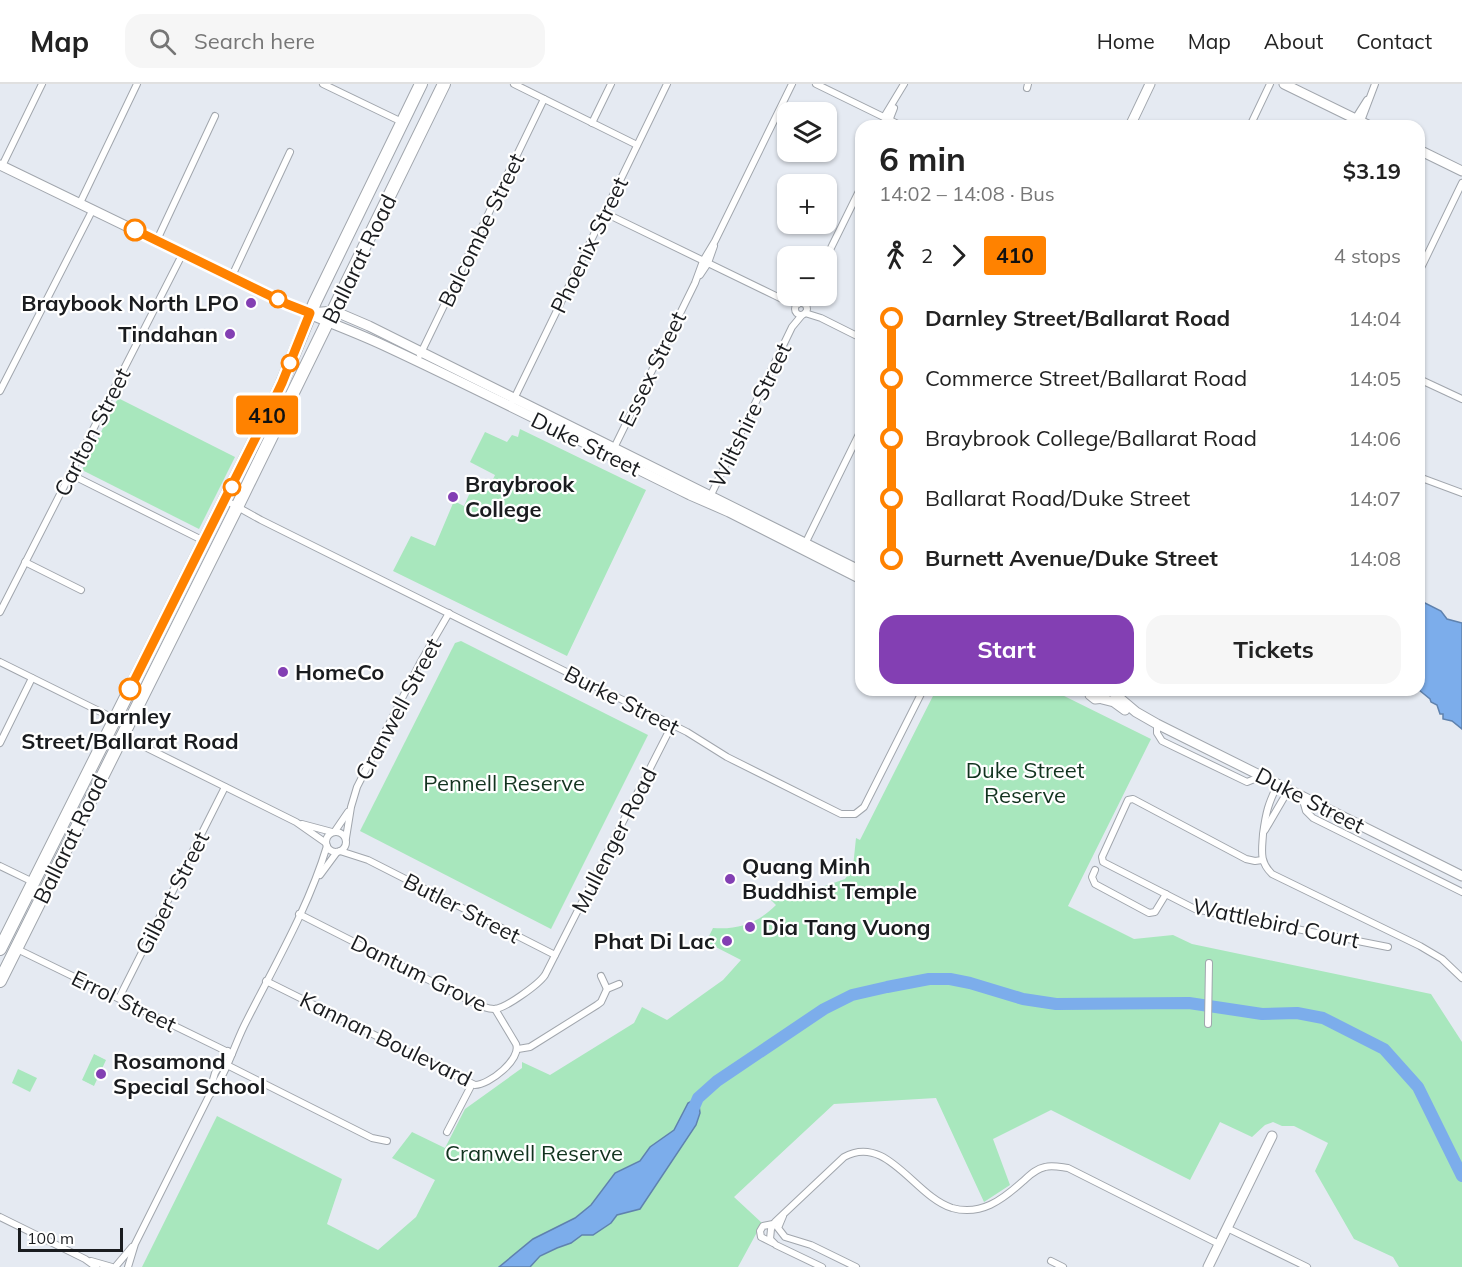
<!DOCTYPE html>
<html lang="en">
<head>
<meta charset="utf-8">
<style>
	body { margin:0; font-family:Mulish,sans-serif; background:#f6f6f6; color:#222; height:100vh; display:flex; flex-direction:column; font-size:22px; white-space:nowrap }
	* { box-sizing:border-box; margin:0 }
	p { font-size:20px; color:#767676 }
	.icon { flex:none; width:33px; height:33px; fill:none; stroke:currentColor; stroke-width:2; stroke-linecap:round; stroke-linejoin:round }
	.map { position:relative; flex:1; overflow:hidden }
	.sheet { position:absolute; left:855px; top:36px; width:570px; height:576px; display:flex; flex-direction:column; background:#fff; border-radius:18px; box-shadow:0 2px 4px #0004 }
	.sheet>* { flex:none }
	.badge { padding:0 12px; border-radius:4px; font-size:21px; line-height:39px }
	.controls { position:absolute; left:777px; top:18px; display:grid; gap:12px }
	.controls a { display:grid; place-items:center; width:60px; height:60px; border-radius:12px; background:#fff; box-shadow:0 2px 4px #0004; font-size:30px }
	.scale { position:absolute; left:18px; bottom:15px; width:105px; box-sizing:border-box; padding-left:6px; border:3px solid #1a1c1f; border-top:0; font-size:16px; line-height:21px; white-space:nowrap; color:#1a1c1f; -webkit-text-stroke:4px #fff; paint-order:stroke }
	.map>.badge { position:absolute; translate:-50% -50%; box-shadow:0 0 0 3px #fff }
	.legs { display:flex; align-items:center; gap:9px; height:66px; padding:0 24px; font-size:20px }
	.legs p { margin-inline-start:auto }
	.headline { display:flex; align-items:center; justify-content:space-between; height:102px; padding:0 24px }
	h1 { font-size:33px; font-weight:700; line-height:45px }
	.cta { display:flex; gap:12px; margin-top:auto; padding:12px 24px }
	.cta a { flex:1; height:69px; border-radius:18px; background:#833fb3; color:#fff; font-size:24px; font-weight:700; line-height:69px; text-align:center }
	.cta a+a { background:#f6f6f6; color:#222 }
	ul { padding:0 24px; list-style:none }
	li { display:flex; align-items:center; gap:21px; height:60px; font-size:22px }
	li i { display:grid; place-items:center; width:9px; height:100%; margin:0 8px; background:currentColor }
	li i::after { content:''; width:15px; height:15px; margin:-8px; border:4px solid; border-radius:50%; background:#fff }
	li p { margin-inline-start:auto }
	li:first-child i { background:linear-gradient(#0000 50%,currentColor 0) }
	li:last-child i { background:linear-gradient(currentColor 50%,#0000 0) }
	header { display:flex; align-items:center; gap:36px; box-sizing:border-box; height:84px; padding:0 30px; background:#fff; border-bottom:2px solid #e0e0e0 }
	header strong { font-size:28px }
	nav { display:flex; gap:33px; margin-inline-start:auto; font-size:21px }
	.search { width:420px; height:54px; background:#f6f6f6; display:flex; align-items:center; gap:15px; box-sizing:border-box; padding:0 21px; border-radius:18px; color:#767676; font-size:22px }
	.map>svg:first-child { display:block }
	.green { fill:#a8e7bd }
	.water { fill:#7cadeb; stroke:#5f82ae; stroke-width:1.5 }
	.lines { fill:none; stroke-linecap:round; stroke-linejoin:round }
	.river { stroke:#7cadeb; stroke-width:12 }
	.street-casing { stroke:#a1a6ad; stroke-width:8 }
	.secondary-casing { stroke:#a1a6ad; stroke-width:11 }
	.highway-casing { stroke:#a1a6ad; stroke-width:14 }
	.street { stroke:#fff; stroke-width:6 }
	.secondary { stroke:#fff; stroke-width:9 }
	.highway { stroke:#fff; stroke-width:12 }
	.line-1-casing { stroke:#fff; stroke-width:14 }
	.line-1 { stroke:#ff8200; stroke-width:9 }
	.stop-1-dot { fill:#fff; stroke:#ff8200; stroke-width:3 }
	.poi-dot { fill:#833fb3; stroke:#fff; stroke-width:2 }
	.labels { text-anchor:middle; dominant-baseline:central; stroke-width:4.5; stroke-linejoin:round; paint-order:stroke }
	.street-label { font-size:22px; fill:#1a1c1f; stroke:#fff }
	.poi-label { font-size:22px; font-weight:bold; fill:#1a1c1f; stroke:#fff; text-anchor:start }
	.stop-label { font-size:22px; font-weight:bold; fill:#1a1c1f; stroke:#fff }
	.park-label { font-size:22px; fill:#12331f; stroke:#fff }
</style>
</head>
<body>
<header>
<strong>Map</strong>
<div class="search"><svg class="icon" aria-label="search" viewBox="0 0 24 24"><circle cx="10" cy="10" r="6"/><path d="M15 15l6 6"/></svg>Search here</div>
<nav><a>Home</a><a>Map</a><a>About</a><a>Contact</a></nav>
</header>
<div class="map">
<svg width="1462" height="1183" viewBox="0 0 1462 1183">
	<rect width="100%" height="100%" fill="#e5eaf2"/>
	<!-- green -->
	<g class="green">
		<path d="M118 314 235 373 199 445 82 386Z"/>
		<path d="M520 345 646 406 567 572 393 487 411 452 435 462 454 417 464 422 472 404 486 410 495 391 470 378 485 348 507 358 512 351 518 353Z"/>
		<path d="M461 557 648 651 551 845 360 747 455 559Z"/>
		<path d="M936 606H1052L1151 655 1068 822 1134 855 1173 851 1192 860 1431 910 1462 958V1183H1399L1393 1173 1354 1155 1315 1087 1328 1059 1294 1042H1282L1273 1038 1265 1041 1252 1053 1220 1038 1190 1096 1051 1026 993 1055 1010 1101 984 1118 936 1014 834 1020 734 1113 762 1139 738 1183H522L671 1067 688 1019 674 1046 650 1063 640 1077 615 1089 591 1121 575 1134 533 1155 499 1183H142L217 1032 342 1095 327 1140 378 1166 416 1133 435 1096 392 1074 412 1048 445 1064 465 1025 522 984V978L550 991 634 939 642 923 667 936 723 896 741 876 706 858 713 844C738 846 758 839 776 821L771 816 775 809H785L793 813 845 795 853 783 856 754 860 756Z"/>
		<path d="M94 970 106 976 94 1002 82 996Z"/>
		<path d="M18 985 37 994 30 1008 12 999Z"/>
	</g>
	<!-- water -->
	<g class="water">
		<path d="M1419 516 1441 527 1447 535 1462 539V645L1452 637 1443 635V630H1440L1437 621 1431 618 1430 615 1419 606Z"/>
		<path d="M698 1014 700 1029 696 1041 640 1125 617 1131 611 1139 593 1151H582L571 1159 557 1164 540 1172 530 1183H499L533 1155 575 1134 591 1121 615 1089 640 1077 650 1063 674 1046 688 1019Z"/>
	</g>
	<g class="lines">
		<!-- river -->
		<path class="river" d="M692 1028 698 1014 717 997 824 925 852 911 887 903 929 895H950L970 899 1023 915 1056 920 1189 919 1262 930 1297 929 1323 934 1384 965 1418 1003 1462 1092"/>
		<defs>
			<g id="street">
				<path d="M323 0 402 38"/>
				<path d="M514 0 637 61"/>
				<path d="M816 0 902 42"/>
				<path d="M1027 4 1028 0"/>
				<path d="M884 33 904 0"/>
				<path d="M1355 35 1367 16"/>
				<path d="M1361 37 1375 0"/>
				<path d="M592 39 611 0"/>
				<path d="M887 42 894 24"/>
				<path d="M1250 42 1270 0"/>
				<path d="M2 82 42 0"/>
				<path d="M80 119 137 0"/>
				<path d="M605 129 782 215 798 220"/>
				<path d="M157 156 215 32"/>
				<path d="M826 174 861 103"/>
				<path d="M1419 188 1462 99"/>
				<path d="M700 191 708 179 714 162"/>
				<path d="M232 192 290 68"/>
				<circle cx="801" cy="225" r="6"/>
				<path d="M805 229 821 234 861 254"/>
				<path d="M420 271 544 15"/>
				<path d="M1419 295 1462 315"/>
				<path d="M0 307 93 125"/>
				<path d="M513 317 667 0"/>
				<path d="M613 366 695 199 703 177 715 157 792 0"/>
				<path d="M70 390 204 457"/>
				<path d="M1419 393 1462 409"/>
				<path d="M709 415 792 243 802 231"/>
				<path d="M225 416 261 436 687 648 727 673 841 730H855L864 723 923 606"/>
				<path d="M804 462 861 346"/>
				<path d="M25 478 81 506"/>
				<path d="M0 528 183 169"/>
				<path d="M0 578 107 631 113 638"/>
				<path d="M1157 640V649L1162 657 1247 698 1262 692"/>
				<path d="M124 650 133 657 296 738 326 759"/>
				<path d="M0 659 32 594"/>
				<path d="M1278 700C1268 720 1266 728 1263 750 1262 767 1259 777 1272 790L1420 862 1442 875 1462 894"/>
				<path d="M1302 713 1306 727 1313 734 1462 808"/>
				<path d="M302 740 332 748"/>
				<path d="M1265 746 1289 705"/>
				<path d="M335 747 348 728"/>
				<circle cx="336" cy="758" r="10"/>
				<path d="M346 754 351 723 357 703 420 579 449 529"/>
				<path d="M340 767 368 776 555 871"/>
				<path d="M1262 776 1255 777 1246 775 1133 715 1128 716 1102 773 1103 778 1195 825 1388 863"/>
				<path d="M0 782 33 798"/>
				<path d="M1095 786 1092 793 1095 800 1149 829 1155 828 1166 810"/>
				<path d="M320 791 337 768"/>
				<path d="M299 830 480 922C484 923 489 925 494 925 505 925 539 900 545 891L672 641"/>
				<path d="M17 865 232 970"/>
				<path d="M601 892 607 905 619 900"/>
				<path d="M266 897 475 1001C489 1001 522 975 516 960L495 925"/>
				<path d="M119 914 225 703"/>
				<path d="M1208 940 1209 879"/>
				<path d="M518 965 530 963 597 921 601 918 607 905"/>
				<path d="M221 978 372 1054 387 1057"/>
				<path d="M209 1009 215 989 228 967"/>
				<path d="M447 1048 472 1000"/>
				<path d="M783 1132 778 1144 785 1153 811 1161 856 1183"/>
				<path d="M0 1133 85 1175 96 1183"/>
				<path d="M1227 1144 1307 1183"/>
				<path d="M773 1159 761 1153 760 1147 763 1142 773 1140"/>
				<path d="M91 1177 112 1183"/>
				<path d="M1051 1177 1063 1183"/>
				<path d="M116 1182 132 1163"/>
				<path d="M128 1183 135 1160 209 1012C226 991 232 967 244 942 273 884 308 825 327 762"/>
				<path d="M822 1183 776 1161 770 1155 771 1145 775 1138 844 1073C887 1049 914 1112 952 1124 981 1132 1002 1116 1022 1098 1029 1092 1035 1085 1045 1083 1052 1081 1060 1083 1068 1084L1219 1160"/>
			</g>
			<g id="secondary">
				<path d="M1284 0 1370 42"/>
				<path d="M1130 42 1150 0"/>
				<path d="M1419 66 1462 87"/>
				<path d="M0 81 287 220C318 235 351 246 383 261 486 309 588 361 690 411L729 428 861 495"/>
				<path d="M310 229 334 227 369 242 861 487"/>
				<path d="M1089 606 1090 611 1095 615 1105 614"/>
				<path d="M1110 606 1136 628 1157 640 1462 792"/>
				<path d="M1102 615 1114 618 1125 626"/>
				<path d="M1208 1183 1272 1052"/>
			</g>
			<g id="highway">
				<path d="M0 865 261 343 282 299 315 218 421 0"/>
				<path d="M0 897 237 423 444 0"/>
			</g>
		</defs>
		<!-- street casing -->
		<use href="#street" class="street-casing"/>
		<!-- secondary casing -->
		<use href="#secondary" class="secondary-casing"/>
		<!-- highway casing -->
		<use href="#highway" class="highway-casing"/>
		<!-- street -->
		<use href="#street" class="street"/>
		<!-- secondary -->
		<use href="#secondary" class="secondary"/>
		<!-- highway -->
		<use href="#highway" class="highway"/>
	</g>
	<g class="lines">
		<defs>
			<path id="line-1" d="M130 605 261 343 282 299 310 229 287 220 135 146"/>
		</defs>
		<!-- line-1 casing -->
		<use href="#line-1" class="line-1-casing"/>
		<!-- line-1 -->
		<use href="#line-1" class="line-1"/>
	</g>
	<!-- markers -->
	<g class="stop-1-dot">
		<circle cx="135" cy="146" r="10"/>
		<circle cx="278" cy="215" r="8"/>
		<circle cx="290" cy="279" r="8"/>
		<circle cx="232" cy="403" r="8"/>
		<circle cx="130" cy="605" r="10"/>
	</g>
	<g class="poi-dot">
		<circle cx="251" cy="219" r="6"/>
		<circle cx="230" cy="250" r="6"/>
		<circle cx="453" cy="413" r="6"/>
		<circle cx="283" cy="588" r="6"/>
		<circle cx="730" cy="795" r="6"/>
		<circle cx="750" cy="843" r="6"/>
		<circle cx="727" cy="857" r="6"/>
		<circle cx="101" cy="990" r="6"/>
	</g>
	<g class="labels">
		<!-- street labels -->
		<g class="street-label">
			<text transform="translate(481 146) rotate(-64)">Balcombe Street</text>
			<text transform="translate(589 161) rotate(-64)">Phoenix Street</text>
			<text transform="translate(359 175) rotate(-64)">Ballarat Road</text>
			<text transform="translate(652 285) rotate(-64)">Essex Street</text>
			<text transform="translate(750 331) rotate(-64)">Wiltshire Street</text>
			<text transform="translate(92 348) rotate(-63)">Carlton Street</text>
			<text transform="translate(586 360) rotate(26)">Duke Street</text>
			<text transform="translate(622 616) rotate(27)">Burke Street</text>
			<text transform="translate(398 625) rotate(-62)">Cranwell Street</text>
			<text transform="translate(1310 716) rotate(27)">Duke Street</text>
			<text transform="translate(70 755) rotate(-64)">Ballarat Road</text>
			<text transform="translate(614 756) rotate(-63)">Mullenger Road</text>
			<text transform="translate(172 809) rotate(-63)">Gilbert Street</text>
			<text transform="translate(462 824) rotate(27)">Butler Street</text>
			<text transform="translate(1276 839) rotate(12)">Wattlebird Court</text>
			<text transform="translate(419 889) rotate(26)">Dantum Grove</text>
			<text transform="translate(124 917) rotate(26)">Errol Street</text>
			<text transform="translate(386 955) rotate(26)">Kannan Boulevard</text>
		</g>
		<!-- poi labels -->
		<g class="poi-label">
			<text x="239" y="219" text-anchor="end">Braybook North LPO</text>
			<text x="218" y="250" text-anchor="end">Tindahan</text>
			<text x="465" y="400">Braybrook<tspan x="465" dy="25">College</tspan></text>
			<text x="295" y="588">HomeCo</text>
			<text x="742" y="782">Quang Minh<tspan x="742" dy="25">Buddhist Temple</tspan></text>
			<text x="762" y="843">Dia Tang Vuong</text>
			<text x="715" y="857" text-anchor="end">Phat Di Lac</text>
			<text x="113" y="977">Rosamond<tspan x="113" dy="25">Special School</tspan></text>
		</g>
		<!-- stop labels -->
		<g class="stop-label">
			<text x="130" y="632">Darnley<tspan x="130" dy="25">Street/Ballarat Road</tspan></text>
		</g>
		<!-- park labels -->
		<g class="park-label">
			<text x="1025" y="686">Duke Street<tspan x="1025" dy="25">Reserve</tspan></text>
			<text x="504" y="699">Pennell Reserve</text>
			<text x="534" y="1069">Cranwell Reserve</text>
		</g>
	</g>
</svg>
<div class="controls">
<a><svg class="icon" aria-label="layers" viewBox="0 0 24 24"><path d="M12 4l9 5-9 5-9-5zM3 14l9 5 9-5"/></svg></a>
<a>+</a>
<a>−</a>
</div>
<div class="scale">100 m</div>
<b class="badge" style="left:267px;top:331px;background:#ff8200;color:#111">410</b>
<section class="sheet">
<div class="headline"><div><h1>6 min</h1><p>14:02 – 14:08 · Bus</p></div><b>$3.19</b></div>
<div class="legs"><svg class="icon" aria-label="walk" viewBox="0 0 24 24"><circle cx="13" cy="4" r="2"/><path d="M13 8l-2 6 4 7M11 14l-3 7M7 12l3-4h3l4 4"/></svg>2<svg class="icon" aria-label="forward" viewBox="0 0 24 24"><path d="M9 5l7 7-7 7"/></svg><b class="badge" style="background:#ff8200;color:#111">410</b><p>4 stops</p></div>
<ul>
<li><i style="color:#ff8200"></i><b>Darnley Street/Ballarat Road</b><p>14:04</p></li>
<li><i style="color:#ff8200"></i><span>Commerce Street/Ballarat Road</span><p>14:05</p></li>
<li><i style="color:#ff8200"></i><span>Braybrook College/Ballarat Road</span><p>14:06</p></li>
<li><i style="color:#ff8200"></i><span>Ballarat Road/Duke Street</span><p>14:07</p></li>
<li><i style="color:#ff8200"></i><b>Burnett Avenue/Duke Street</b><p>14:08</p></li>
</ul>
<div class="cta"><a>Start</a><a>Tickets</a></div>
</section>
</div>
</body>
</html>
